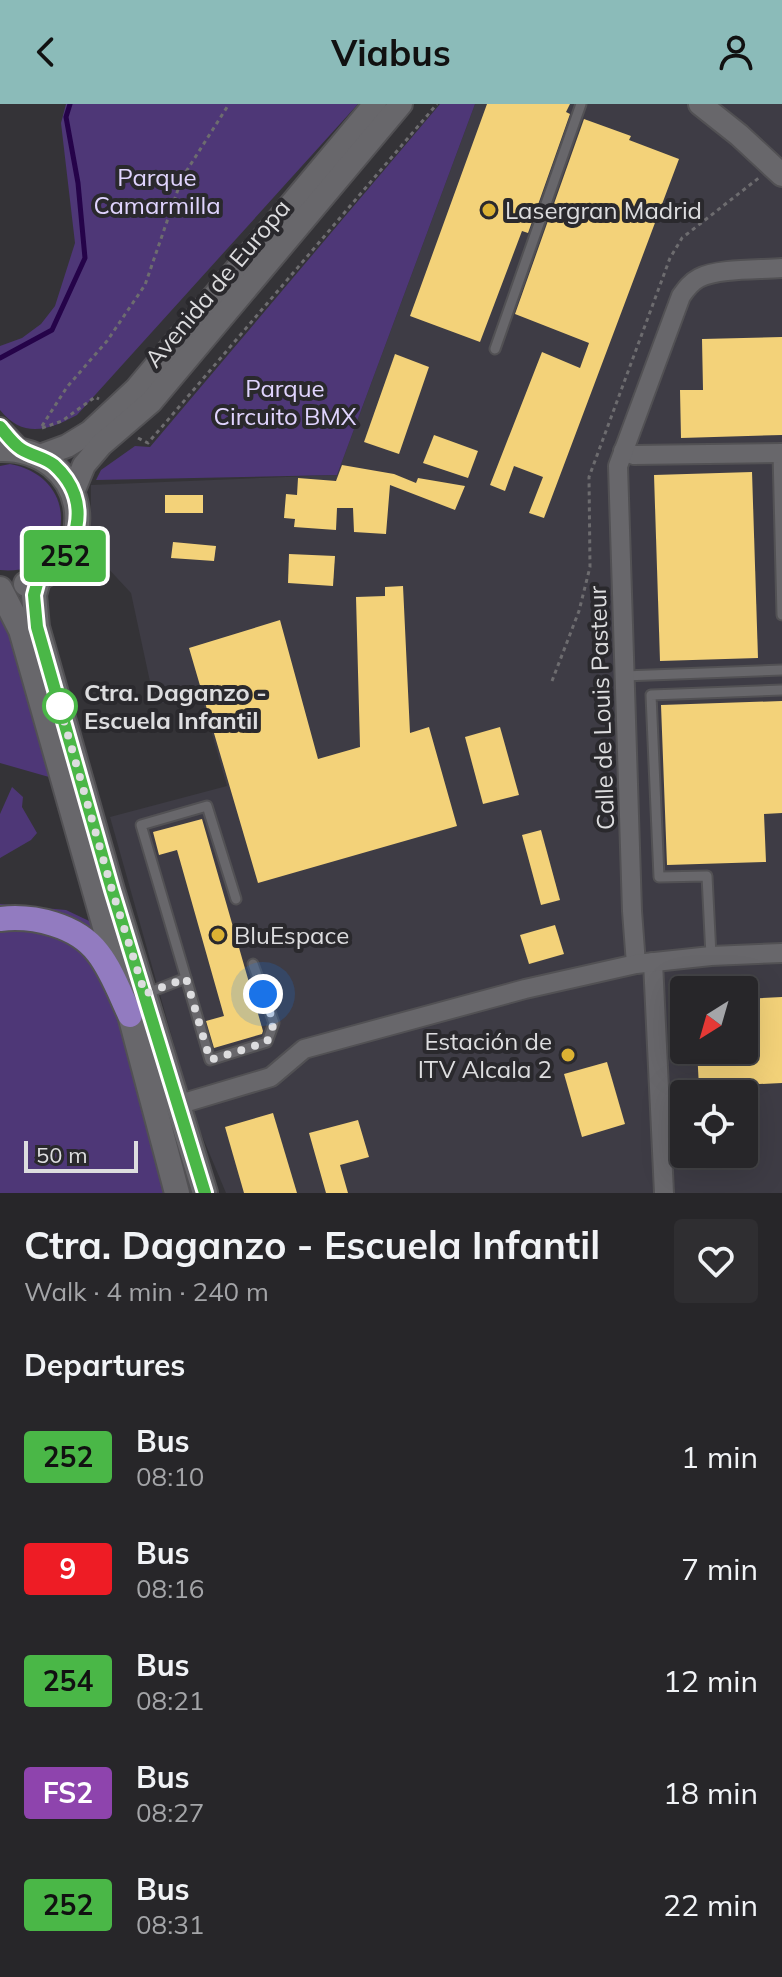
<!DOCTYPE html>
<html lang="en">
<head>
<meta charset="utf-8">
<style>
	body { margin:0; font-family:Mulish,sans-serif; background:#2f2e31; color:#f1f3f6; height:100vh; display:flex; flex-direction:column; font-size:30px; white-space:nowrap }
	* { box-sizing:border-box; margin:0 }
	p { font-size:26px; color:#a4a5a8 }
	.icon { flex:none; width:44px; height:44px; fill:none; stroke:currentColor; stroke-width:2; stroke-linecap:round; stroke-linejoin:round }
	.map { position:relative; height:1089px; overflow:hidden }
	.panel { display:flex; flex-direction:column; background:#272629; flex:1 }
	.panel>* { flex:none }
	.badge { padding:0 16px; border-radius:6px; font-size:28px; line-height:52px }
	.needle { width:52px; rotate:217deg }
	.controls { position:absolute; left:670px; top:872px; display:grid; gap:16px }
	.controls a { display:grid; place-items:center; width:88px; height:88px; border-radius:8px; background:#272629; box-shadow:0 8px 32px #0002,0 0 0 2px #434346; font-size:40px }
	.scale { position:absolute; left:24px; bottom:20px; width:114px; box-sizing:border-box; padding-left:8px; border:4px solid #dddddf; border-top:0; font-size:22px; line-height:28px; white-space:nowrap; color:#dddddf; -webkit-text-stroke:6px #2a292d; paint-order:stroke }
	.you { position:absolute; width:40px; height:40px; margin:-20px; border:6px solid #fff; border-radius:50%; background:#1a73e8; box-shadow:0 0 0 12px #1a73e833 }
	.map>.badge { position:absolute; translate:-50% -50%; box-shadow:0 0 0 4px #fff }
	h2 { padding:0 24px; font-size:30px; line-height:72px }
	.round { display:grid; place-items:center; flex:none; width:84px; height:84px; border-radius:8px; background:#2f2e31 }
	.overview { display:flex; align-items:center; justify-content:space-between; height:136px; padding:0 24px }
	h1 { font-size:38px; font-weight:700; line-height:60px }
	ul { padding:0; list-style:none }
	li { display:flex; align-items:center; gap:24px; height:112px; padding:0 24px }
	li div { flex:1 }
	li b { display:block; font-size:30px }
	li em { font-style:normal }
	li .badge { min-width:88px; font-weight:700; text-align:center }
	header { display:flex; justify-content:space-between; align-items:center; height:104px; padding:0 24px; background:#8bbbb9; color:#111; font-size:36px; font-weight:700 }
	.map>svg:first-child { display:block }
	.built { fill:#3e3c45; fill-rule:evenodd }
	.green { fill:#4e3777 }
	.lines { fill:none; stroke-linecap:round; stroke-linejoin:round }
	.stream { stroke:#250349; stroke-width:5 }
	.building { fill:#f3d279 }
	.service-casing { stroke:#525154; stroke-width:13 }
	.minor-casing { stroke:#525154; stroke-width:22 }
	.tertiary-casing { stroke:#525154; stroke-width:26 }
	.secondary-casing { stroke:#525154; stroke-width:28 }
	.trunk-casing { stroke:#525154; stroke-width:28 }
	.path { stroke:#6d6c6f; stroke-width:3; stroke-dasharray:4 4; stroke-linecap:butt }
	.service { stroke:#68676b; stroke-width:9 }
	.minor { stroke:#68676b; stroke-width:18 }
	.tertiary { stroke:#68676b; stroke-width:22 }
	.secondary { stroke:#68676b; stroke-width:24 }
	.trunk { stroke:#927bc0; stroke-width:24 }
	.line-casing { stroke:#fff; stroke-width:18 }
	.line { stroke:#4ab747; stroke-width:12 }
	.walk { stroke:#dddddf; stroke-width:8; stroke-dasharray:0 14.4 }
	.poi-dot { fill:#dcb233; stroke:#2a292d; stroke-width:3 }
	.stop-dot { fill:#fff; stroke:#4ab747; stroke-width:4 }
	.labels { text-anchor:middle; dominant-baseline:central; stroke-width:8; stroke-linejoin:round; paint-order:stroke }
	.park-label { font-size:24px; fill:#e0d4fe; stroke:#2a292d }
	.poi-label { font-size:24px; fill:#dddddf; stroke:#2a292d; text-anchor:start }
	.street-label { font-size:24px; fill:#dddddf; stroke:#2a292d }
	.stop-label { font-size:24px; font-weight:bold; fill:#dddddf; stroke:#2a292d; text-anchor:start }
</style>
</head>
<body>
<header><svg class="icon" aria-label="back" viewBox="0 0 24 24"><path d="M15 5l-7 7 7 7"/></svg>Viabus<svg class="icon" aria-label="person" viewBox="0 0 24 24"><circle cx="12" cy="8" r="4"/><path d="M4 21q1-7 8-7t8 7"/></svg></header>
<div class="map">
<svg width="782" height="1089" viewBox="0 0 782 1089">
	<rect width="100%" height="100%" fill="#343337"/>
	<!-- built -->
	<path class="built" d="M475 0H782V1089H226L195 1015 110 713 227 682 200 588 155 601 131 489 91 446V381L337 371ZM684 886H744V946H684ZM684 990H744V1050H684Z"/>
	<!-- green -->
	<g class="green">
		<path d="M66 0H358L77 311C49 326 23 335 0 306V242L22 234 41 220 55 202 75 139 61 19Z"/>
		<path d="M440 0H475L337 371 96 376 101 366 135 342 150 343Z"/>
		<path d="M10 360C88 375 70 474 0 466V362Z"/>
		<path d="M0 507 15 510 113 820 125 874C89 825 62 806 0 808V800L66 806 106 825 68 716 59 682 49 673 0 659Z"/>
		<path d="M12 683 23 693 22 703 37 729 31 736 0 754V710Z"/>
		<path d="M15 824 43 827 66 837 89 855 122 909 163 1089H0V827Z"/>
	</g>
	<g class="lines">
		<!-- stream -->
		<path class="stream" d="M0 254 52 226 85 154 78 79 66 13 70 0"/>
	</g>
	<!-- building -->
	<g class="building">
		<path d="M487 0H570L566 8 570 10 528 129 522 127 480 238 410 212Z"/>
		<path d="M584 15 631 32 629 36 679 55 544 414 529 409 543 373 514 362 505 387 490 381 542 248 580 264 589 239 515 210Z"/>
		<path d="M782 233V331L681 334 680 286H703L702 235Z"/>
		<path d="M395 250 429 263 399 350 364 338Z"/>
		<path d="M434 331 478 347 468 374 423 359Z"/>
		<path d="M342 361 394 370 416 379 418 374 465 382 455 406 390 381 386 430 354 428 353 404H337L336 426 294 423 295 415 284 414 286 390 297 391 298 374 336 377Z"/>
		<path d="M752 368 758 554 660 557 654 371Z"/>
		<rect x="165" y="391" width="38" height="18"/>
		<path d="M173 438 216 442 214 457 171 454Z"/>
		<path d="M289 450 335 452 333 482 288 479Z"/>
		<path d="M403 482 410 629 429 623 457 722 258 779 189 544 280 516 318 655 360 643 356 493 385 492V483Z"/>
		<path d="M782 597V709L764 710 766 758 667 761 661 601Z"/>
		<path d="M500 623 519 691 483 700 465 633Z"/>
		<path d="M202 715 263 927 262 930 214 944 206 917 224 912 177 746 159 751 153 728Z"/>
		<path d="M541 726 560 796 541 801 522 731Z"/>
		<path d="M555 821 564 850 529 860 520 831Z"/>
		<path d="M782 893V979L699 983 697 946H744V895Z"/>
		<path d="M607 958 625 1020 582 1033 564 970Z"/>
		<path d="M273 1009 297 1089H244L225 1023Z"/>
		<path d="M358 1016 369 1053 340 1061 348 1089H326L309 1029Z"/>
	</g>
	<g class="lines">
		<defs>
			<g id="service">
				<path d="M495 245 581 0"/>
				<path d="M778 349 782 511"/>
				<path d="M624 572 782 566"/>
				<path d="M711 852 707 772 659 773 651 591 782 586"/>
				<path d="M186 874 141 721 207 702 236 795"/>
				<path d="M145 890 186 874 210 956 267 938 274 919 253 860"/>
			</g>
			<g id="minor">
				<path d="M0 323 21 345"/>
				<path d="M623 347 634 351 782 349"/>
				<path d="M653 858 664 1089"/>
				<path d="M636 860 632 807 618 362 681 192C686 185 691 178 699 174 718 164 760 166 782 164"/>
				<path d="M177 1001 271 973 304 945 525 885 636 860 711 852 782 849"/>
			</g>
			<g id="tertiary">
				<path d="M700 0 739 31 782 71"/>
				<path d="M40 352 67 342 90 328 136 285 375 0"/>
				<path d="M73 388 84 361 101 341 151 298 401 0"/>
			</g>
			<g id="secondary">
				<path d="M0 345C86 343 108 451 26 480"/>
				<path d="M38 476 34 491 37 523 112 786 205 1089"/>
				<path d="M0 485 21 526 130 911 177 1089"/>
			</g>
			<path id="trunk" d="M0 815C33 811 77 821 98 849 112 867 120 890 130 911"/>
		</defs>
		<!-- service casing -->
		<use href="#service" class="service-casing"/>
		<!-- minor casing -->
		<use href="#minor" class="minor-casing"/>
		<!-- tertiary casing -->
		<use href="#tertiary" class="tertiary-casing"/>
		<!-- secondary casing -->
		<use href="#secondary" class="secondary-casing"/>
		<!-- trunk casing -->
		<use href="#trunk" class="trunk-casing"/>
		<!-- path -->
		<g class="path">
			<path d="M42 322 67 283 107 237 145 181 182 74 229 0"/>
			<path d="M42 324 62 317 95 293 99 295"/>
			<path d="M138 334 148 339 173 310 437 0"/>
			<path d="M552 577 579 507 590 463 589 373 670 154 682 134 760 73"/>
		</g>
		<!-- service -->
		<use href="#service" class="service"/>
		<!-- minor -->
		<use href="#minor" class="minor"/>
		<!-- tertiary -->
		<use href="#tertiary" class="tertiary"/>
		<!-- secondary -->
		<use href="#secondary" class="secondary"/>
		<!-- trunk -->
		<use href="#trunk" class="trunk"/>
	</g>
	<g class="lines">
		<defs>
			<path id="line" d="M0 323C6 330 13 340 21 345 32 352 44 353 54 361 95 398 78 449 38 476L34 491 37 523 112 786 205 1089"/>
		</defs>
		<!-- line casing -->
		<use href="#line" class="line-casing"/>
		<!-- line -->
		<use href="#line" class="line"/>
		<!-- walk -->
		<path class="walk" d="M60 602 58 596 112 786 145 890 186 874 210 956 267 938 274 919 263 890"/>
	</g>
	<!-- markers -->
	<g class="poi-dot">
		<circle cx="489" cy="106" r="8"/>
		<circle cx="218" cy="831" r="8"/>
		<circle cx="568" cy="951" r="8"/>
	</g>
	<circle class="stop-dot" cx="60" cy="602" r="16"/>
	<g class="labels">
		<!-- park labels -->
		<g class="park-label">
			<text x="157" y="73">Parque<tspan x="157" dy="28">Camarmilla</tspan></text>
			<text x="285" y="284">Parque<tspan x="285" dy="28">Circuito BMX</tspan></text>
		</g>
		<!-- poi labels -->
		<g class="poi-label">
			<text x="505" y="106">Lasergran Madrid</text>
			<text x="234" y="831">BluEspace</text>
			<text x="552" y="937" text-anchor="end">Estación de<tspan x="552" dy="28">ITV Alcala 2</tspan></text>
		</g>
		<!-- street labels -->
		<g class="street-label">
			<text transform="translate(217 179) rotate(-50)">Avenida de Europa</text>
			<text transform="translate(601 604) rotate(-92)">Calle de Louis Pasteur</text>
		</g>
		<!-- stop labels -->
		<g class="stop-label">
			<text x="84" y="588">Ctra. Daganzo -<tspan x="84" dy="28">Escuela Infantil</tspan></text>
		</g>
	</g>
</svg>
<div class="controls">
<a><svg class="needle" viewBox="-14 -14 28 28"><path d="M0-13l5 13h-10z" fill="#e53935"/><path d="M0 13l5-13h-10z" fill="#a4a5a8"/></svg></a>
<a><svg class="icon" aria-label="locate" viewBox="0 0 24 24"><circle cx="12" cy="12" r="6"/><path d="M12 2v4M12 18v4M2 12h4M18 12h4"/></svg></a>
</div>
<div class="scale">50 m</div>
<div class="you" style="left:263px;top:890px"></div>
<b class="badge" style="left:65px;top:452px;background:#4ab747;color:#111">252</b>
</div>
<section class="panel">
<div class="overview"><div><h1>Ctra. Daganzo - Escuela Infantil</h1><p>Walk · 4 min · 240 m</p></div><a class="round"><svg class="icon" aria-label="heart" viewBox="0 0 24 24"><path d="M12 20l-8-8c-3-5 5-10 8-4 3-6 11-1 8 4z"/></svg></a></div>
<h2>Departures</h2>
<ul>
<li><span class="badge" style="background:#4ab747;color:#111">252</span><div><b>Bus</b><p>08:10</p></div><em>1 min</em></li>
<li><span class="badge" style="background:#ee1c25;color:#fff">9</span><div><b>Bus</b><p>08:16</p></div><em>7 min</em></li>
<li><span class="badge" style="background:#4ab747;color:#111">254</span><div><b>Bus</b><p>08:21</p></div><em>12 min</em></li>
<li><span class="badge" style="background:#8e44ad;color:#fff">FS2</span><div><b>Bus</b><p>08:27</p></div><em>18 min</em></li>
<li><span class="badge" style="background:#4ab747;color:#111">252</span><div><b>Bus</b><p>08:31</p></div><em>22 min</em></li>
</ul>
</section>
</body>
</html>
